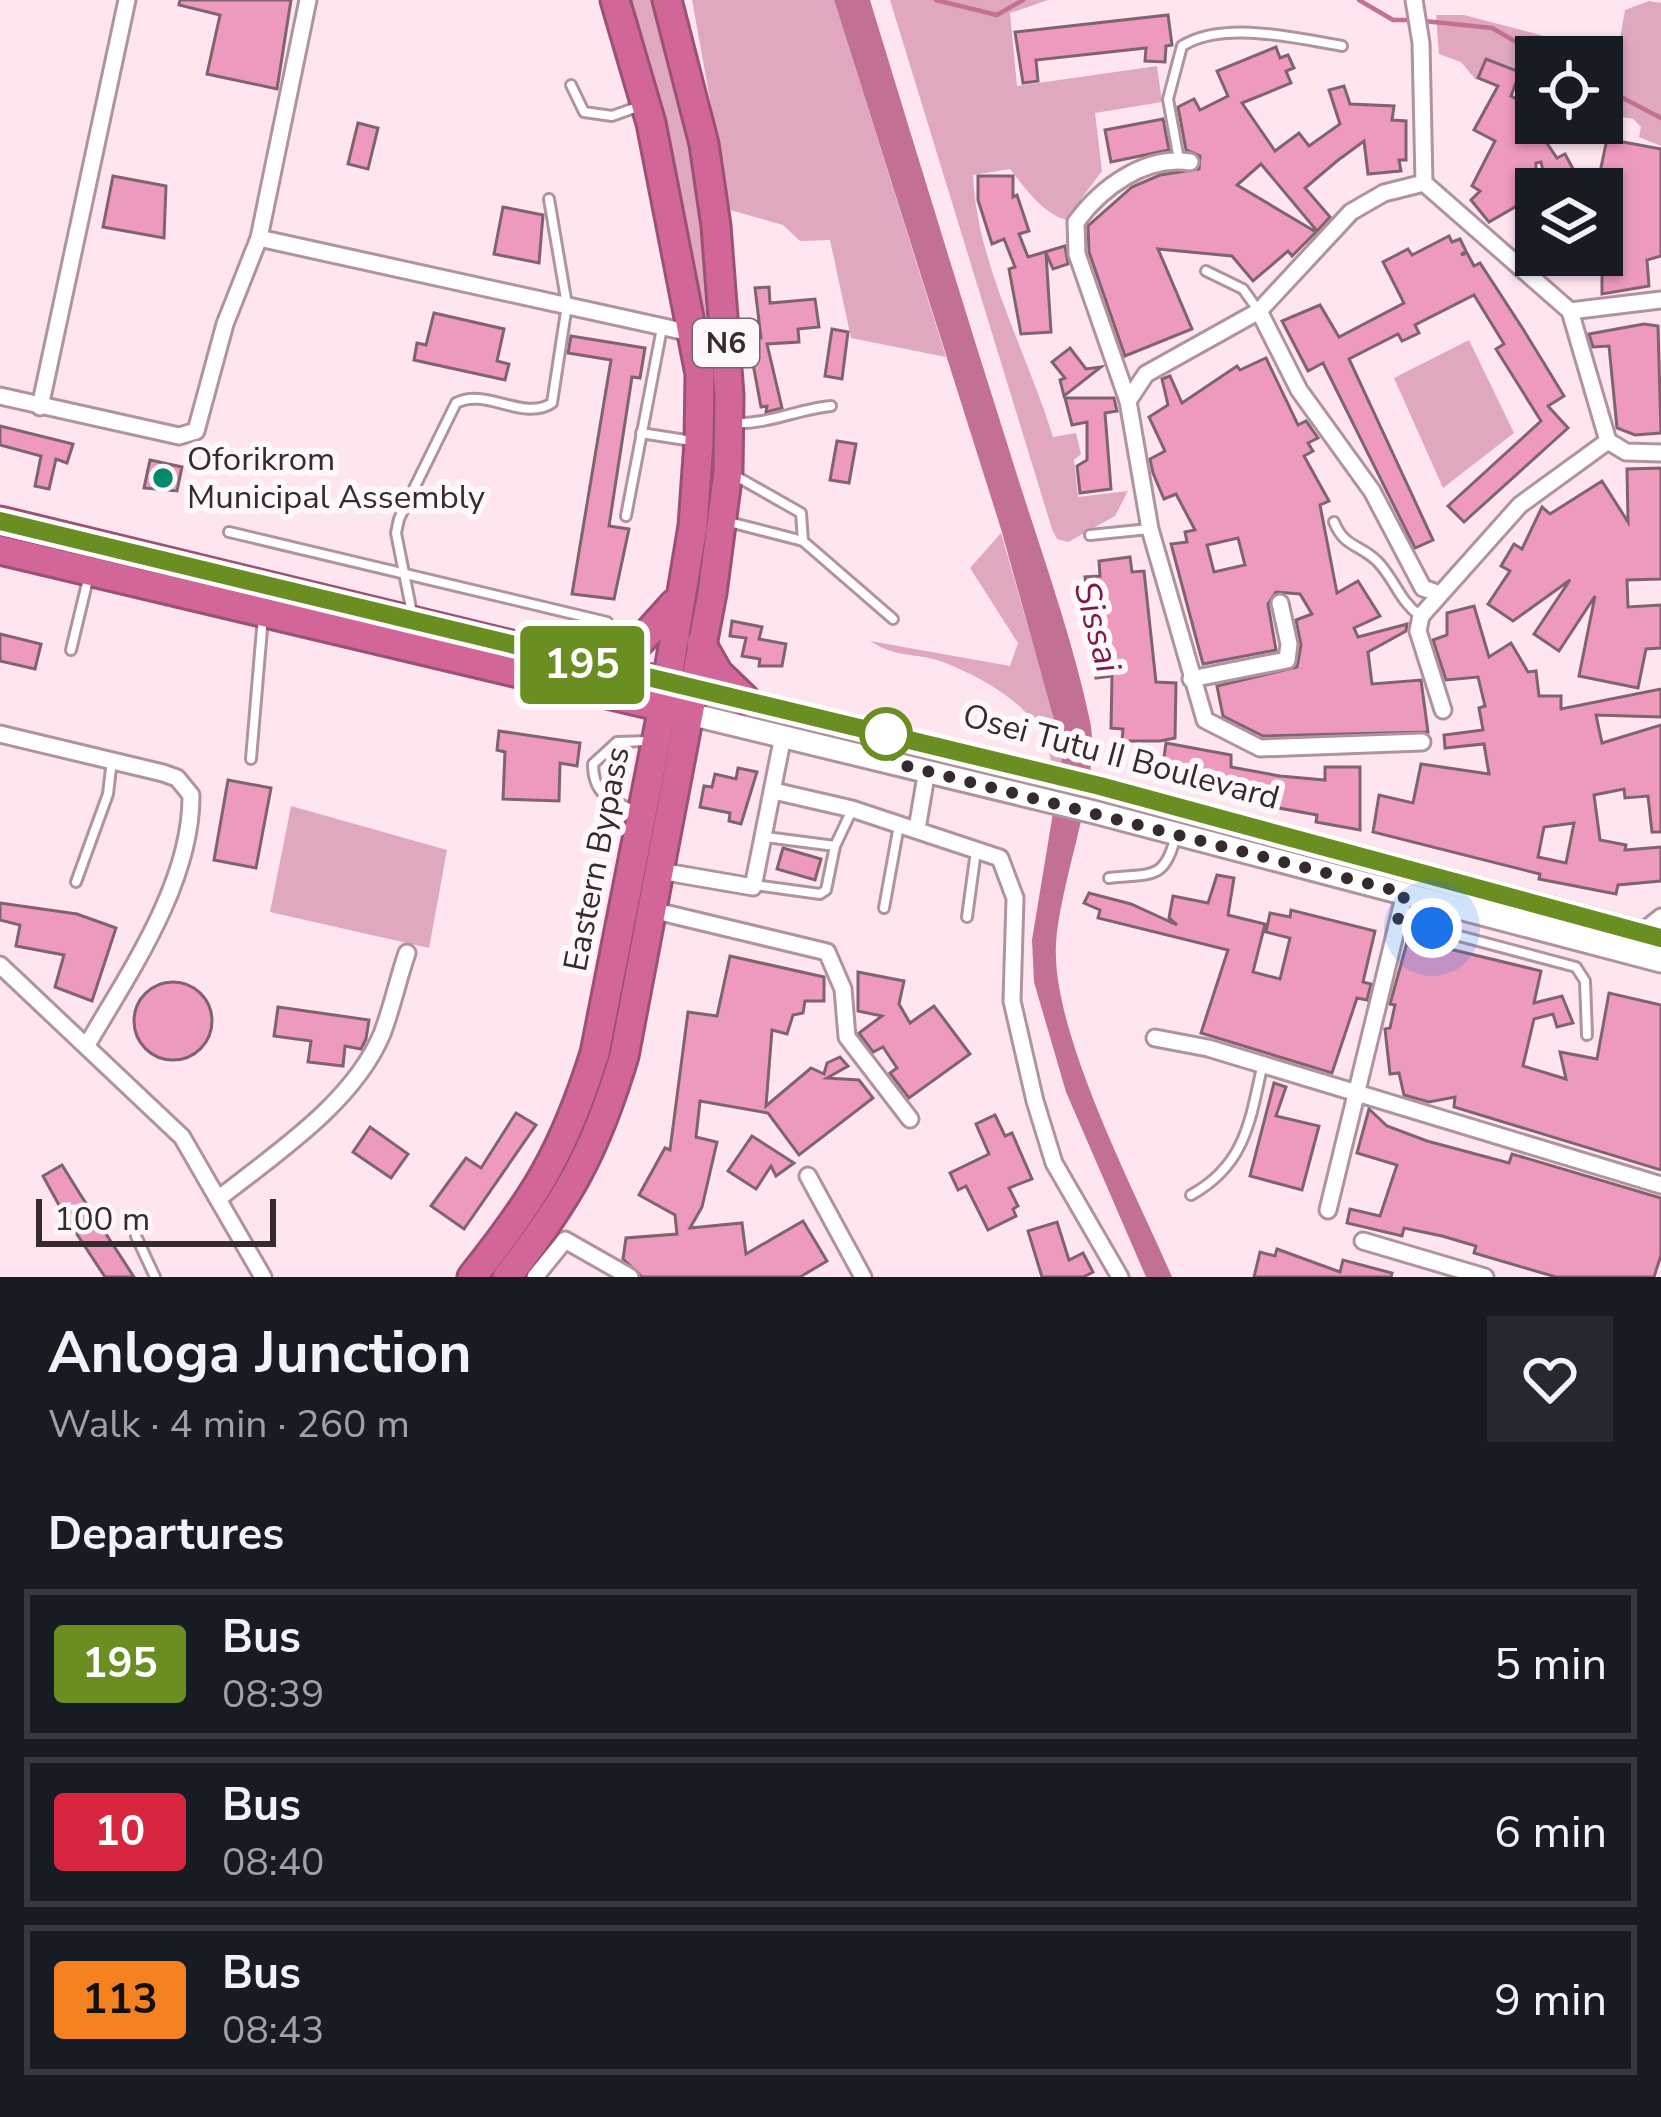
<!DOCTYPE html>
<html lang="en">
<head>
<meta charset="utf-8">
<style>
	body { margin:0; font-family:"Nunito Sans",sans-serif; background:#242831; color:#f1f3f6; height:100vh; display:flex; flex-direction:column; font-size:45px; white-space:nowrap }
	* { box-sizing:border-box; margin:0 }
	p { font-size:39px; color:#9ea1a6 }
	.icon { flex:none; width:66px; height:66px; fill:none; stroke:currentColor; stroke-width:2; stroke-linecap:round; stroke-linejoin:round }
	.map { position:relative; height:1277px; overflow:hidden }
	.side { display:flex; flex-direction:column; background:#171b24; flex:1 }
	.side>* { flex:none }
	.badge { padding:0 24px; border-radius:9px; font-size:42px; line-height:78px }
	.tools { position:absolute; left:1515px; top:36px; display:grid; gap:24px }
	.tools a { display:grid; place-items:center; width:108px; height:108px; border-radius:0px; background:#171b24; box-shadow:0 3px 9px #0004; font-size:60px }
	.scale { position:absolute; left:36px; bottom:30px; width:240px; box-sizing:border-box; padding-left:12px; border:6px solid #362a2f; border-top:0; font-size:33px; line-height:42px; white-space:nowrap; color:#362a2f; -webkit-text-stroke:9px #fff8fb; paint-order:stroke }
	.you { position:absolute; width:60px; height:60px; margin:-30px; border:9px solid #fff; border-radius:50%; background:#1a73e8; box-shadow:0 0 0 18px #1a73e833 }
	.map>.badge { position:absolute; translate:-50% -50%; box-shadow:0 0 0 6px #fff }
	h2 { padding:0 48px; font-size:45px; line-height:108px }
	.round { display:grid; place-items:center; flex:none; width:126px; height:126px; border-radius:0px; background:#242831 }
	.overview { display:flex; align-items:center; justify-content:space-between; height:204px; padding:0 48px }
	h1 { font-size:57px; font-weight:700; line-height:90px }
	ul { padding:0; list-style:none }
	li { display:flex; align-items:center; gap:36px; height:150px; margin:0 24px 18px; padding:0 24px; border:6px solid #363941; border-radius:0px }
	li div { flex:1 }
	li b { display:block; font-size:45px }
	li em { font-style:normal }
	li .badge { min-width:132px; font-weight:700; text-align:center }
	.map>svg:first-child { display:block }
	.green { fill:#dfa8bf }
	.water { fill:#c27195 }
	.lines { fill:none; stroke-linecap:round; stroke-linejoin:round }
	.stream { stroke:#c27195; stroke-width:4.5 }
	.building { fill:#ee99be; stroke:#7f636e; stroke-width:3; fill-rule:evenodd }
	.lane-casing { stroke:#b0939e; stroke-width:14 }
	.street-casing { stroke:#b0939e; stroke-width:21 }
	.secondary-casing { stroke:#b0939e; stroke-width:27 }
	.highway-casing { stroke:#9b5174; stroke-width:33 }
	.lane { stroke:#fff; stroke-width:8 }
	.street { stroke:#fff; stroke-width:15 }
	.secondary { stroke:#fff; stroke-width:21 }
	.highway { stroke:#d26699; stroke-width:27 }
	.line-casing { stroke:#fff; stroke-width:27 }
	.line { stroke:#6b8e23; stroke-width:18 }
	.walk { stroke:#362a2f; stroke-width:12; stroke-dasharray:0 21.6 }
	.poi-dot { fill:#02896e; stroke:#fff8fb; stroke-width:4.5 }
	.stop-dot { fill:#fff; stroke:#6b8e23; stroke-width:6 }
	.labels { text-anchor:middle; dominant-baseline:central; stroke-width:12; stroke-linejoin:round; paint-order:stroke }
	.shield { fill:#fff8fb; stroke:#72686c; stroke-width:3 }
	.shield-label { font-size:30px; font-weight:bold; fill:#362a2f }
	.poi-label { font-size:33px; fill:#362a2f; stroke:#fff8fb; text-anchor:start }
	.street-label { font-size:33px; fill:#362a2f; stroke:#fff8fb }
	.water-label { font-size:36px; font-style:italic; fill:#7b194e; stroke:#fff8fb }
</style>
</head>
<body>
<div class="map">
<svg width="1661" height="1277" viewBox="0 0 1661 1277">
	<rect width="100%" height="100%" fill="#ffe5ef"/>
	<!-- green -->
	<g class="green">
		<path d="M622 0H657C693 141 717 280 718 425L706 333Z"/>
		<path d="M692 0H834L946 357 851 338 830 240 800 241 783 225 730 210Z"/>
		<path d="M890 0H1048L1010 13 1017 86 1157 66 1162 102 1095 113 1102 171 1081 199 1074 221C1046 219 1026 189 1010 169L973 175C977 265 1027 352 1053 437L1076 433 1081 454 1074 460 1078 497 1128 491 1115 516 1068 542 1057 539 1052 529Z"/>
		<path d="M1649 1 1661 3V146L1639 137 1641 127 1633 119 1602 113V57H1536V108L1515 94 1522 71 1485 57 1476 80 1461 62 1439 54 1436 15H1464L1617 55 1625 10Z"/>
		<path d="M1469 340 1514 433 1443 488 1394 378Z"/>
		<path d="M1001 533 1064 752V765L1051 762C1047 712 986 679 943 662 915 652 898 659 870 641L1010 666 1018 643 970 568Z"/>
		<path d="M291 806 447 850 429 948 270 912Z"/>
	</g>
	<!-- water -->
	<path class="water" d="M834 0H870C915 148 960 295 1007 443 1035 535 1070 627 1090 721 1102 779 1060 879 1056 944 1051 1033 1136 1193 1172 1277H1146L1066 1092 1034 982 1032 940 1063 752 1001 529Z"/>
	<g class="lines">
		<!-- stream -->
		<g class="stream">
			<path d="M936 0 997 15 1023 0"/>
			<path d="M1359 0 1393 20H1413"/>
			<path d="M1424 21 1492 28 1542 57"/>
			<path d="M1602 87 1661 118"/>
		</g>
	</g>
	<!-- building -->
	<g class="building">
		<path d="M180 0H291L277 89 207 74 220 15 179 5Z"/>
		<path d="M1168 15 1172 45 1166 46 1165 62 1145 61 1146 48 1036 60 1038 81 1023 83 1015 32Z"/>
		<path d="M1276 47 1280 58 1288 55 1294 68 1286 71 1291 83 1242 103 1275 151 1299 133 1309 146 1340 124 1329 90 1344 86 1350 104 1394 106 1392 120 1406 121V160H1399L1401 171 1368 174 1364 141 1337 161 1305 188 1330 217 1317 231 1261 164 1237 185 1316 232 1292 256 1288 251 1253 281 1232 256 1158 249 1192 329 1125 356 1089 252 1088 226 1132 187 1160 175 1199 169 1200 156 1186 150 1178 107 1194 99 1200 110 1228 96 1217 71Z"/>
		<path d="M1486 59 1520 72 1511 96 1528 105 1525 111 1557 158 1565 154 1579 180 1599 177 1607 139 1661 149V256L1647 260 1649 286 1602 294V189H1547L1541 162 1536 163V195L1489 222 1471 200 1480 191 1472 186 1495 141 1474 130 1498 86 1478 78Z"/>
		<path d="M1163 119 1169 150 1111 162 1105 130Z"/>
		<path d="M358 123 378 128 368 169 348 164Z"/>
		<path d="M113 176 166 186 164 238 103 227Z"/>
		<path d="M978 176H1013V197L1017 195 1029 231 1019 234 1028 257 1065 246 1068 264 1053 269 1046 253 1051 332 1021 334 1009 269 1015 267 1004 239 992 244 978 200Z"/>
		<path d="M503 207 543 215 539 263 494 254Z"/>
		<path d="M1449 236 1452 242 1460 239 1466 251 1461 255 1467 253 1474 266 1480 263 1523 329 1564 396 1548 406 1568 428 1464 522 1448 506 1541 421 1496 349 1504 344 1474 295 1415 325 1419 333 1402 341 1398 334 1349 359 1433 540 1415 548 1323 363 1308 371 1282 321 1320 305 1339 337 1404 303 1383 262 1408 249 1412 255Z"/>
		<path d="M769 287 770 303 815 299 819 327 798 329 799 342 767 344 782 408 766 412 767 406 761 407 751 353 753 339 761 338 755 288Z"/>
		<path d="M434 313 504 329 497 361 509 364 505 380 414 360 417 343 426 345Z"/>
		<path d="M1644 324 1658 326 1661 433 1635 435 1617 428 1609 346 1593 347 1589 334Z"/>
		<path d="M832 329 848 332 842 379 825 376Z"/>
		<path d="M571 336 645 348 640 378 632 377 609 526 629 529 614 599 572 594 611 360 568 353Z"/>
		<path d="M1070 348 1086 369 1101 367 1064 396 1060 380 1065 378 1052 362Z"/>
		<path d="M1266 358 1298 425 1306 421 1318 438 1308 443 1313 451 1304 456 1329 501 1320 505 1337 593 1358 581 1380 616 1354 628 1358 637 1407 624 1406 631 1368 652 1372 684 1421 680 1428 732 1263 736 1223 716 1217 686 1297 667 1301 645 1296 620 1312 614 1300 594 1276 592 1268 604 1276 650 1203 664 1171 544 1187 542 1185 532 1195 530 1176 494 1164 499 1153 473 1150 459 1165 451 1149 417 1168 405 1162 379 1170 376 1182 403 1237 366 1240 370ZM1238 538 1245 565 1214 572 1207 545Z"/>
		<path d="M1065 398H1114L1117 411 1105 413 1111 489 1080 493 1077 466 1087 460V422L1072 425Z"/>
		<path d="M0 426 73 444 67 463 56 459 49 489 35 486 41 456 0 445Z"/>
		<path d="M837 441 856 444 849 483 830 480Z"/>
		<path d="M150 460 182 467 177 491 144 488Z"/>
		<path d="M1661 468V579L1627 580 1628 607 1661 605V648L1646 649 1638 688 1579 676 1595 596 1559 651 1534 634 1570 580 1513 621 1488 604 1510 571 1501 566 1514 544 1522 549 1542 507 1550 514 1602 481 1628 522 1627 469Z"/>
		<path d="M1130 557 1132 572 1144 571 1156 682 1176 683 1175 738 1160 741H1122L1123 729 1111 728 1112 676 1096 678 1085 577 1100 576 1099 561Z"/>
		<path d="M1474 606 1489 657 1511 643 1528 672 1536 671 1539 696H1561V709L1661 689V717L1596 715 1602 743 1661 725V832H1652L1648 796 1625 798 1624 789 1594 795 1600 840 1626 845 1625 850 1661 847V881L1618 885 1616 894 1539 879 1540 874 1373 832 1379 795 1413 803 1421 764 1489 774 1484 744 1445 748 1444 735 1483 730 1479 708 1485 706 1478 677 1446 680 1433 640 1447 635V613ZM1574 823 1566 863 1538 857 1544 827Z"/>
		<path d="M732 621 762 627 759 639 786 644 782 666H759L760 659 742 656 746 638 730 636Z"/>
		<path d="M0 634 41 644 35 669 0 661Z"/>
		<path d="M499 731 580 743 577 766 560 763 559 801 503 799 505 752 497 750Z"/>
		<path d="M1166 743 1231 755V767L1280 776 1325 780V767H1360V830L1316 822 1317 815 1230 799 1233 785 1162 772Z"/>
		<path d="M738 768 757 772 741 824 729 821 730 813 700 807 704 786 712 787 715 774 736 779Z"/>
		<path d="M228 780 271 788 256 868 214 860Z"/>
		<path d="M783 848 821 859 815 880 777 869Z"/>
		<path d="M1217 875 1234 878 1228 915 1265 924 1253 972 1280 979 1290 938 1266 932 1270 913 1290 917 1291 910 1375 931 1363 982 1371 984 1367 1000 1357 998 1332 1073 1201 1033 1228 950 1098 918 1100 910 1084 903 1089 893 1131 904 1177 925 1169 918 1173 896 1208 903Z"/>
		<path d="M0 903 77 914 116 928 92 1001 55 987 64 955 16 946 20 925 0 920Z"/>
		<path d="M1408 939 1541 971 1534 1003 1562 996 1573 1023 1557 1027 1553 1014 1534 1019 1523 1066 1566 1079 1560 1052 1597 1059 1609 993 1661 1005V1170L1454 1107 1455 1097 1429 1102 1404 1095 1399 1073 1390 1074 1385 1029 1390 1028 1395 1005 1390 1004Z"/>
		<path d="M730 956 824 977V1001H805L803 1013 793 1015 787 1034 772 1030 766 1106 811 1068 824 1074 827 1063 840 1057 848 1066 827 1078 859 1080 873 1098 799 1155 768 1113 700 1101 696 1137 717 1142 702 1207 690 1228 742 1223 746 1254 803 1221 827 1261 800 1277H642L623 1259 626 1238 677 1234 675 1215 639 1195 665 1148 670 1150 688 1012 717 1016Z"/>
		<path d="M858 972 904 981 899 1004 910 1023 934 1006 970 1054 909 1098 890 1073 897 1068 883 1047 873 1052 859 1033 882 1016 858 1011Z"/>
		<circle cx="173" cy="1021" r="39"/>
		<path d="M278 1007 369 1020 366 1039 361 1049 345 1046 343 1066 308 1062 311 1041 274 1036Z"/>
		<path d="M1274 1083 1286 1087 1276 1116 1319 1126 1302 1190 1250 1176Z"/>
		<path d="M1369 1109 1387 1126 1427 1141 1509 1163 1512 1154 1661 1198V1255L1654 1277H1556L1474 1253 1476 1246 1442 1236 1404 1228 1402 1236 1347 1223 1350 1209 1380 1216 1397 1165 1357 1153Z"/>
		<path d="M516 1113 536 1125 464 1229 431 1206 466 1158 481 1168Z"/>
		<path d="M995 1115 1005 1136 1012 1133 1032 1179 1009 1188 1018 1206 1013 1209 1016 1216 988 1230 966 1186 958 1190 950 1173 989 1154 976 1124Z"/>
		<path d="M370 1127 408 1154 391 1178 353 1152Z"/>
		<path d="M752 1136 794 1163 776 1176 771 1166 756 1189 728 1171Z"/>
		<path d="M62 1165 80 1194 134 1277H105L65 1216 43 1176Z"/>
		<path d="M1057 1222 1069 1260 1083 1253 1093 1272 1083 1277H1042L1028 1231Z"/>
		<path d="M1277 1249 1340 1272 1343 1260 1392 1273 1391 1277H1254L1260 1252 1275 1256Z"/>
	</g>
	<g class="lines">
		<defs>
			<g id="lane">
				<path d="M571 85 584 112 612 116 640 106"/>
				<path d="M1179 160 1168 99 1182 46C1223 20 1296 38 1342 46"/>
				<path d="M1206 271 1243 289 1258 310"/>
				<path d="M734 423C767 425 798 409 831 406"/>
				<path d="M641 433 692 441"/>
				<path d="M734 475 801 513 803 541 893 619"/>
				<path d="M626 516 662 328"/>
				<path d="M729 522 803 541"/>
				<path d="M1334 522C1344 547 1359 544 1377 561 1394 578 1399 600 1419 615"/>
				<path d="M229 532 607 622"/>
				<path d="M1090 535 1149 529"/>
				<path d="M412 613 396 533 399 519 456 403C485 387 524 422 552 403L567 305 549 199"/>
				<path d="M71 650 89 575"/>
				<path d="M251 759 263 617"/>
				<path d="M636 811C610 800 593 795 593 764L617 742 648 741"/>
				<path d="M766 837 835 846 852 810"/>
				<path d="M1109 878C1152 873 1165 881 1176 835"/>
				<path d="M76 882 108 794 112 760"/>
				<path d="M755 885 820 894 826 890 835 846"/>
				<path d="M884 908 899 825"/>
				<path d="M967 917 976 851"/>
				<path d="M1399 920 1576 967 1585 981 1587 1035"/>
				<path d="M1191 1195C1244 1166 1250 1123 1262 1067"/>
				<path d="M136 1236 155 1277"/>
			</g>
			<g id="street">
				<path d="M1414 0 1421 43 1424 183 1570 311 1608 441 1626 452 1661 453"/>
				<path d="M259 238 691 333"/>
				<path d="M1259 311 1299 390 1372 491 1423 588 1437 593"/>
				<path d="M1570 311 1661 300"/>
				<path d="M0 396 179 436 196 431 225 324 259 238 308 0"/>
				<path d="M1128 401 1077 254 1076 222C1101 188 1145 155 1190 162"/>
				<path d="M40 407 127 0"/>
				<path d="M1191 679 1287 660 1289 644 1280 603"/>
				<path d="M1443 710 1418 631 1421 616 1520 505 1608 441"/>
				<path d="M0 734 163 773 177 778 191 795C192 882 129 973 87 1045"/>
				<path d="M1422 742 1260 748 1205 720 1150 529 1128 401 1146 374 1259 311 1351 212 1384 193 1424 183"/>
				<path d="M774 791 852 809 1000 858 1015 898 1012 1001 1035 1101 1054 1163 1120 1277"/>
				<path d="M917 829 927 770"/>
				<path d="M660 871 753 887 783 736"/>
				<path d="M652 910 827 952 843 989 847 1037 910 1119"/>
				<path d="M1641 933 1661 917"/>
				<path d="M0 965 182 1137 263 1277"/>
				<path d="M1155 1038 1208 1048 1661 1185"/>
				<path d="M808 1176 863 1277"/>
				<path d="M218 1199C275 1154 353 1103 382 1034 392 1008 398 979 407 953"/>
				<path d="M1328 1210 1405 893"/>
				<path d="M1363 1241 1485 1277"/>
				<path d="M535 1277 565 1240 630 1277"/>
			</g>
			<g id="secondary">
				<path d="M694 690 1099 786 1661 938"/>
				<path d="M690 714 1094 812 1661 961"/>
			</g>
			<g id="highway">
				<path d="M0 521 684 687"/>
				<path d="M0 550 679 711"/>
				<path d="M701 643 718 673 745 699"/>
				<path d="M585 662 636 646 674 604"/>
				<path d="M472 1277C536 1197 564 1151 595 1053L663 707 693 526 699 442 700 374 651 123 615 0"/>
				<path d="M507 1277C569 1198 595 1152 624 1056L712 593 728 471 729 395 716 226 704 144 667 0"/>
			</g>
		</defs>
		<!-- lane casing -->
		<use href="#lane" class="lane-casing"/>
		<!-- street casing -->
		<use href="#street" class="street-casing"/>
		<!-- secondary casing -->
		<use href="#secondary" class="secondary-casing"/>
		<!-- highway casing -->
		<use href="#highway" class="highway-casing"/>
		<!-- lane -->
		<use href="#lane" class="lane"/>
		<!-- street -->
		<use href="#street" class="street"/>
		<!-- secondary -->
		<use href="#secondary" class="secondary"/>
		<!-- highway -->
		<use href="#highway" class="highway"/>
	</g>
	<g class="lines">
		<defs>
			<path id="line" d="M0 521 1100 786 1661 938"/>
		</defs>
		<!-- line casing -->
		<use href="#line" class="line-casing"/>
		<!-- line -->
		<use href="#line" class="line"/>
		<!-- walk -->
		<path class="walk" d="M886 734 895 763 1405 893 1398 920 1432 928"/>
	</g>
	<!-- markers -->
	<circle class="poi-dot" cx="163" cy="478" r="12"/>
	<circle class="stop-dot" cx="886" cy="734" r="24"/>
	<g class="labels">
		<!-- shield labels -->
		<rect class="shield" x="693" y="319" width="66" height="48" rx="9"/>
		<g class="shield-label">
			<text x="726" y="343">N6</text>
		</g>
		<!-- poi labels -->
		<g class="poi-label">
			<text x="187" y="459">Oforikrom<tspan x="187" dy="38">Municipal Assembly</tspan></text>
		</g>
		<!-- street labels -->
		<g class="street-label">
			<text transform="translate(1121 757) rotate(15)">Osei Tutu II Boulevard</text>
			<text transform="translate(597 859) rotate(-79)">Eastern Bypass</text>
		</g>
		<!-- water labels -->
		<g class="water-label">
			<text transform="translate(1097 627) rotate(75)">Sissai</text>
		</g>
	</g>
</svg>
<div class="tools">
<a><svg class="icon" aria-label="locate" viewBox="0 0 24 24"><circle cx="12" cy="12" r="6"/><path d="M12 2v4M12 18v4M2 12h4M18 12h4"/></svg></a>
<a><svg class="icon" aria-label="layers" viewBox="0 0 24 24"><path d="M12 4l9 5-9 5-9-5zM3 14l9 5 9-5"/></svg></a>
</div>
<div class="scale">100 m</div>
<div class="you" style="left:1432px;top:928px"></div>
<b class="badge" style="left:582px;top:665px;background:#6b8e23;color:#fff">195</b>
</div>
<section class="side">
<div class="overview"><div><h1>Anloga Junction</h1><p>Walk · 4 min · 260 m</p></div><a class="round"><svg class="icon" aria-label="heart" viewBox="0 0 24 24"><path d="M12 20l-8-8c-3-5 5-10 8-4 3-6 11-1 8 4z"/></svg></a></div>
<h2>Departures</h2>
<ul>
<li><span class="badge" style="background:#6b8e23;color:#fff">195</span><div><b>Bus</b><p>08:39</p></div><em>5 min</em></li>
<li><span class="badge" style="background:#d7263d;color:#fff">10</span><div><b>Bus</b><p>08:40</p></div><em>6 min</em></li>
<li><span class="badge" style="background:#f58220;color:#111">113</span><div><b>Bus</b><p>08:43</p></div><em>9 min</em></li>
</ul>
</section>
</body>
</html>
